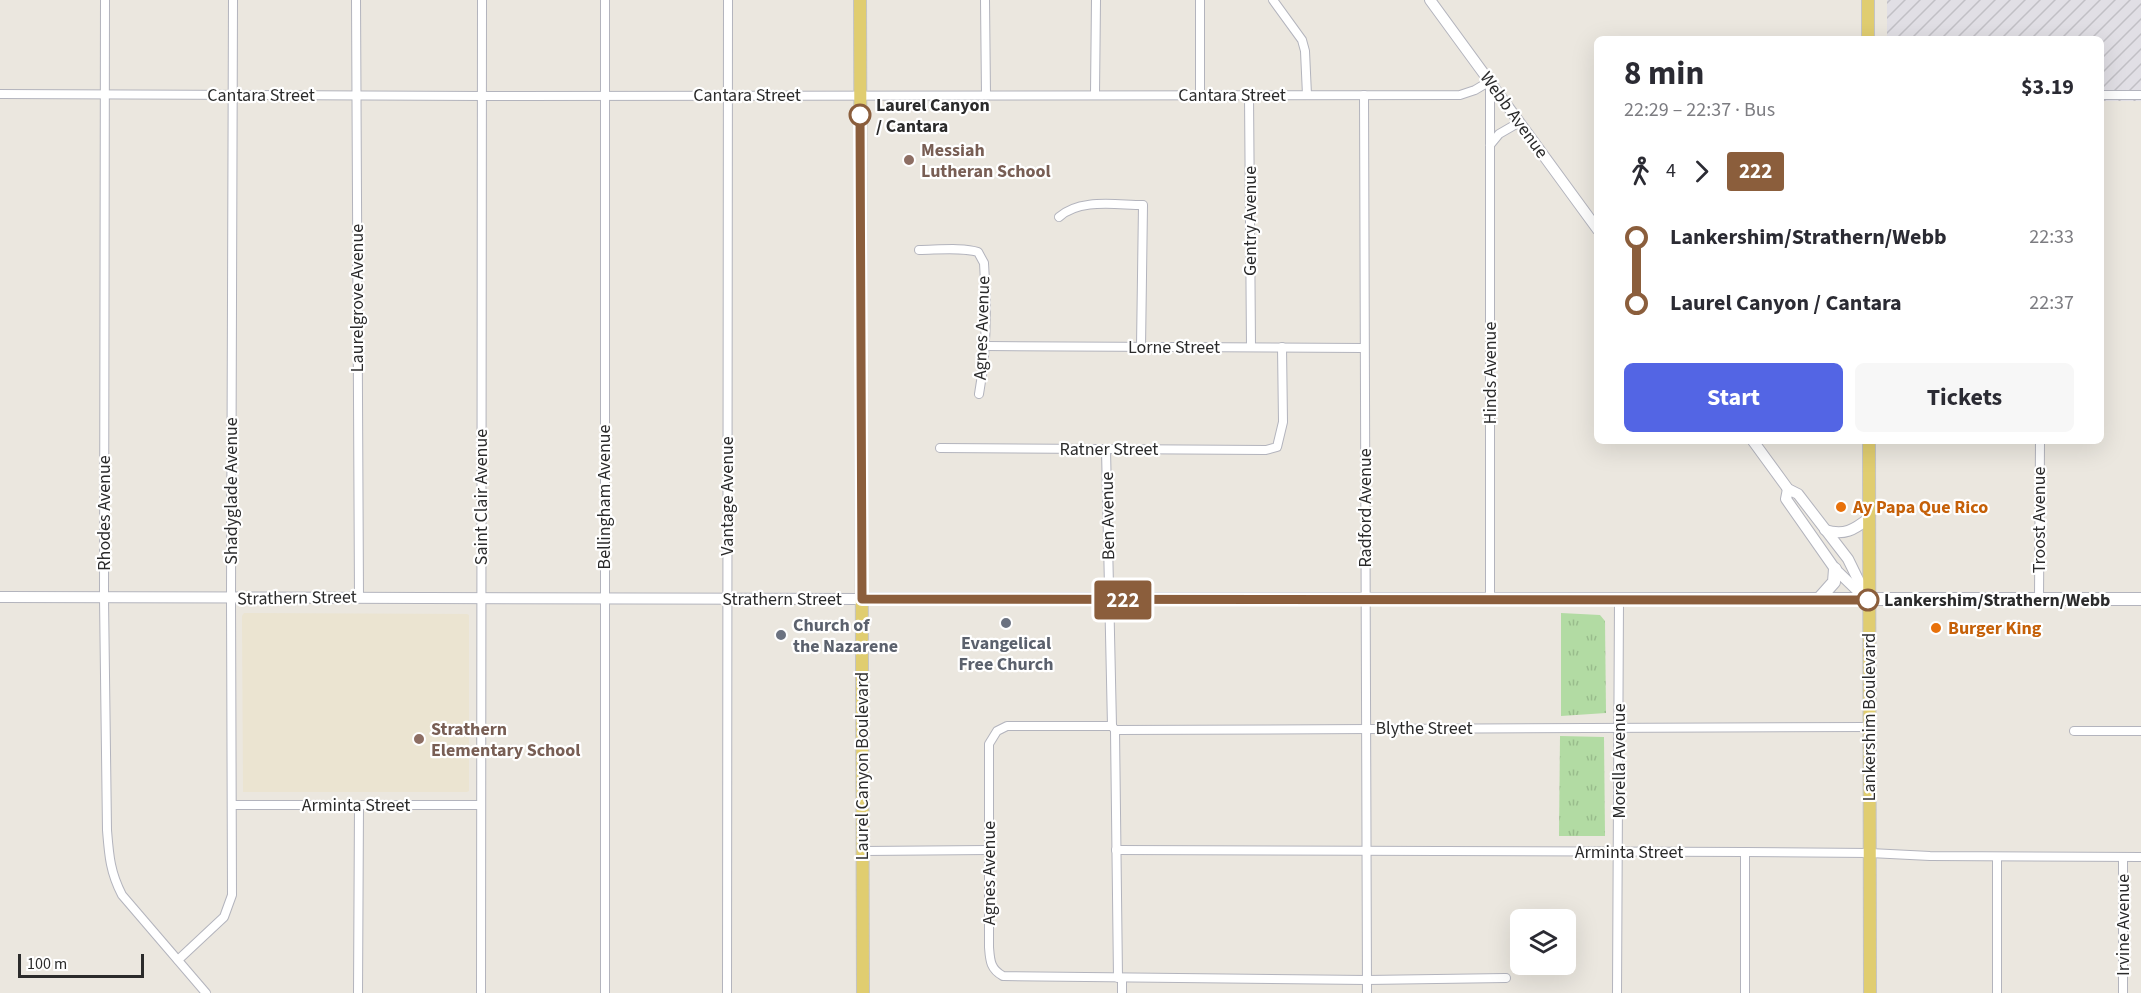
<!DOCTYPE html>
<html lang="en">
<head>
<meta charset="utf-8">
<style>
	body { margin:0; font-family:"Source Sans 3",sans-serif; background:#f7f7f7; color:#2b2b33; height:100vh; display:flex; flex-direction:column; font-size:22px; white-space:nowrap }
	* { box-sizing:border-box; margin:0 }
	p { font-size:20px; color:#7c7c81 }
	.icon { flex:none; width:33px; height:33px; fill:none; stroke:currentColor; stroke-width:2; stroke-linecap:round; stroke-linejoin:round }
	.map { position:relative; flex:1; overflow:hidden }
	.details { position:absolute; left:1594px; top:36px; width:510px; height:408px; display:flex; flex-direction:column; background:#fff; border-radius:9px; box-shadow:0 6px 24px #0002 }
	.details>* { flex:none }
	.badge { padding:0 12px; border-radius:4px; font-size:21px; line-height:39px }
	.fabs { position:absolute; left:1510px; top:909px; display:grid; gap:12px }
	.fabs a { display:grid; place-items:center; width:66px; height:66px; border-radius:9px; background:#fff; box-shadow:0 6px 24px #0002; font-size:30px }
	.scale { position:absolute; left:18px; bottom:15px; width:126px; box-sizing:border-box; padding-left:6px; border:3px solid #2b2b2b; border-top:0; font-size:16px; line-height:21px; white-space:nowrap; color:#2b2b2b; -webkit-text-stroke:4px #fff; paint-order:stroke }
	.map>.badge { position:absolute; translate:-50% -50%; box-shadow:0 0 0 3px #fff }
	.legs { display:flex; align-items:center; gap:9px; height:66px; padding:0 30px; font-size:20px }
	.legs p { margin-inline-start:auto }
	.overview { display:flex; align-items:center; justify-content:space-between; height:102px; padding:0 30px }
	h1 { font-size:33px; font-weight:700; line-height:45px }
	.action { display:flex; gap:12px; margin-top:auto; padding:12px 30px }
	.action a { flex:1; height:69px; border-radius:9px; background:#5365e4; color:#fff; font-size:24px; font-weight:700; line-height:69px; text-align:center }
	.action a+a { background:#f7f7f7; color:#2b2b33 }
	ul { padding:0 30px; list-style:none }
	li { display:flex; align-items:center; gap:21px; height:66px; font-size:22px }
	li i { display:grid; place-items:center; width:9px; height:100%; margin:0 8px; background:currentColor }
	li i::after { content:''; width:15px; height:15px; margin:-8px; border:4px solid; border-radius:50%; background:#fff }
	li p { margin-inline-start:auto }
	li:first-child i { background:linear-gradient(#0000 50%,currentColor 0) }
	li:last-child i { background:linear-gradient(currentColor 50%,#0000 0) }
	.map>svg:first-child { display:block }
	.industrial { fill:url(#industrial-furrows) }
	.education { fill:#ebe4d1 }
	.grass { fill:url(#grass-tufts) }
	.lines { fill:none; stroke-linecap:round; stroke-linejoin:round }
	.minor-casing { stroke:#b3b4bd; stroke-width:10 }
	.tertiary-casing { stroke:#b3b4bd; stroke-width:12 }
	.secondary-casing { stroke:#b3b4bd; stroke-width:14 }
	.primary-casing { stroke:#c4c4c4; stroke-width:14 }
	.minor { stroke:#fff; stroke-width:8 }
	.tertiary { stroke:#fff; stroke-width:10 }
	.secondary { stroke:#fff; stroke-width:12 }
	.primary { stroke:#e0cd70; stroke-width:12 }
	.line-1-casing { stroke:#fff; stroke-width:14 }
	.line-1 { stroke:#8b5e3c; stroke-width:9 }
	.stop-1-dot { fill:#fff; stroke:#8b5e3c; stroke-width:3 }
	.education-dot { fill:#8d6e63; stroke:#fff; stroke-width:2 }
	.food-dot { fill:#e8710a; stroke:#fff; stroke-width:2 }
	.worship-dot { fill:#6b7280; stroke:#fff; stroke-width:2 }
	.labels { text-anchor:middle; dominant-baseline:central; stroke-width:4.5; stroke-linejoin:round; paint-order:stroke }
	.street-label { font-size:18px; fill:#2b2b2b; stroke:#fff }
	.stop-label { font-size:18px; font-weight:bold; fill:#2b2b2b; stroke:#fff; text-anchor:start }
	.education-label { font-size:18px; font-weight:bold; fill:#785e54; stroke:#fff; text-anchor:start }
	.food-label { font-size:18px; font-weight:bold; fill:#c56008; stroke:#fff; text-anchor:start }
	.worship-label { font-size:18px; font-weight:bold; fill:#5b616d; stroke:#fff; text-anchor:start }
</style>
</head>
<body>
<div class="map">
<svg width="2141" height="993" viewBox="0 0 2141 993">
	<defs>
		<pattern id="industrial-furrows" width="10" height="10" patternUnits="userSpaceOnUse" patternTransform="scale(1.5)"><rect width="10" height="10" fill="#e1dfe5"/><path d="M-1 1l2-2M0 10L10 0M9 11l2-2" fill="none" stroke="#c1c0c5"/></pattern>
		<pattern id="grass-tufts" width="24" height="20" patternUnits="userSpaceOnUse" patternTransform="scale(1.5)"><rect width="24" height="20" fill="#b2dba3"/><path d="M3 7l-1-3M5 7V3M7 7l1-3M15 17l-1-3M17 17v-4M19 17l1-3" fill="none" stroke="#99bc8c"/></pattern>
	</defs>
	<rect width="100%" height="100%" fill="#ebe7df"/>
	<!-- industrial -->
	<path class="industrial" d="M1887 0H2141V101H2102V39H1887Z"/>
	<!-- education -->
	<path class="education" d="M244 613 467 614 469 615V791L467 792H243L242 616Z"/>
	<!-- grass -->
	<g class="grass">
		<path d="M1561 613 1600 615 1605 621 1606 713 1561 716Z"/>
		<path d="M1560 736 1604 737 1605 836H1559Z"/>
	</g>
	<g class="lines">
		<defs>
			<g id="minor">
				<path d="M105 0 104 598 107 830C109 855 110 872 122 895L206 993"/>
				<path d="M356 0 359 597"/>
				<path d="M985 0 986 95"/>
				<path d="M1200 0V95"/>
				<path d="M1273 0 1302 40 1305 51 1307 95"/>
				<path d="M1490 81V600"/>
				<path d="M0 94 482 96 1460 95 1475 90 1490 81"/>
				<path d="M1095 94 1096 0"/>
				<path d="M1249 95 1251 347"/>
				<path d="M1364 95 1367 993"/>
				<path d="M2102 95H2141"/>
				<path d="M1490 145 1499 134 1518 123"/>
				<path d="M1059 217C1080 198 1116 205 1143 205L1141 347"/>
				<path d="M919 250C936 250 963 247 978 252L984 263C987 306 987 351 979 394"/>
				<path d="M985 346 1364 348"/>
				<path d="M940 448 1266 450 1277 447 1283 422 1282 347"/>
				<path d="M1106 449 1112 726"/>
				<path d="M2039 599 2040 441"/>
				<path d="M1115 730 1118 978"/>
				<path d="M2074 731H2141"/>
				<path d="M232 805H480"/>
				<path d="M1116 850 1745 852 1870 853 1930 856 2141 857"/>
				<path d="M863 851 989 850"/>
				<path d="M1745 852V993"/>
				<path d="M1997 857V993"/>
				<path d="M2123 857V993"/>
				<path d="M178 960 224 917 232 895 231 599 233 0"/>
				<path d="M1122 978V993"/>
				<path d="M1506 978 1367 980 1003 976C990 969 990 960 989 947V744L997 731 1007 726H1112L1115 730 1869 727"/>
				<path d="M358 993 359 805"/>
				<path d="M481 993 482 0"/>
				<path d="M605 993V0"/>
				<path d="M727 993 728 0"/>
				<path d="M1617 993 1619 600"/>
			</g>
			<g id="tertiary">
				<path d="M1430 0 1598 230"/>
				<path d="M1753 441 1788 489 1798 494 1848 559 1868 600"/>
				<path d="M1788 489 1786 499 1835 569 1863 596"/>
				<path d="M1825 530C1844 536 1854 530 1869 518"/>
				<path d="M0 597 862 599"/>
			</g>
			<g id="secondary">
				<path d="M862 599H2141"/>
				<path d="M1818 600 1834 582 1835 569"/>
			</g>
			<g id="primary">
				<path d="M860 0 863 993"/>
				<path d="M1868 0V39"/>
				<path d="M1869 441 1870 993"/>
			</g>
		</defs>
		<!-- minor casing -->
		<use href="#minor" class="minor-casing"/>
		<!-- tertiary casing -->
		<use href="#tertiary" class="tertiary-casing"/>
		<!-- secondary casing -->
		<use href="#secondary" class="secondary-casing"/>
		<!-- primary casing -->
		<use href="#primary" class="primary-casing"/>
		<!-- minor -->
		<use href="#minor" class="minor"/>
		<!-- tertiary -->
		<use href="#tertiary" class="tertiary"/>
		<!-- secondary -->
		<use href="#secondary" class="secondary"/>
		<!-- primary -->
		<use href="#primary" class="primary"/>
	</g>
	<g class="lines">
		<defs>
			<path id="line-1" d="M860 115 862 599 1868 600"/>
		</defs>
		<!-- line-1 casing -->
		<use href="#line-1" class="line-1-casing"/>
		<!-- line-1 -->
		<use href="#line-1" class="line-1"/>
	</g>
	<!-- markers -->
	<g class="stop-1-dot">
		<circle cx="860" cy="115" r="10"/>
		<circle cx="1868" cy="600" r="10"/>
	</g>
	<g class="education-dot">
		<circle cx="909" cy="160" r="6"/>
		<circle cx="419" cy="739" r="6"/>
	</g>
	<g class="food-dot">
		<circle cx="1841" cy="507" r="6"/>
		<circle cx="1936" cy="628" r="6"/>
	</g>
	<g class="worship-dot">
		<circle cx="1006" cy="623" r="6"/>
		<circle cx="781" cy="635" r="6"/>
	</g>
	<g class="labels">
		<!-- street labels -->
		<g class="street-label">
			<text x="261" y="95">Cantara Street</text>
			<text x="747" y="95">Cantara Street</text>
			<text x="1232" y="95">Cantara Street</text>
			<text transform="translate(1514 115) rotate(54)">Webb Avenue</text>
			<text transform="translate(1250 221) rotate(-90)">Gentry Avenue</text>
			<text transform="translate(357 298) rotate(-90)">Laurelgrove Avenue</text>
			<text transform="translate(982 328) rotate(-88)">Agnes Avenue</text>
			<text x="1174" y="347">Lorne Street</text>
			<text transform="translate(1490 373) rotate(-90)">Hinds Avenue</text>
			<text x="1109" y="449">Ratner Street</text>
			<text transform="translate(231 491) rotate(-90)">Shadyglade Avenue</text>
			<text transform="translate(727 496) rotate(-90)">Vantage Avenue</text>
			<text transform="translate(481 497) rotate(-90)">Saint Clair Avenue</text>
			<text transform="translate(604 497) rotate(-90)">Bellingham Avenue</text>
			<text transform="translate(1365 508) rotate(-90)">Radford Avenue</text>
			<text transform="translate(104 513) rotate(-90)">Rhodes Avenue</text>
			<text transform="translate(1108 516) rotate(-91)">Ben Avenue</text>
			<text transform="translate(2039 520) rotate(-90)">Troost Avenue</text>
			<text transform="translate(297 598) rotate(-1)">Strathern Street</text>
			<text x="782" y="599">Strathern Street</text>
			<text transform="translate(1869 717) rotate(-90)">Lankershim Boulevard</text>
			<text x="1424" y="728">Blythe Street</text>
			<text transform="translate(1619 761) rotate(-90)">Morella Avenue</text>
			<text transform="translate(862 766) rotate(-90)">Laurel Canyon Boulevard</text>
			<text x="356" y="805">Arminta Street</text>
			<text x="1629" y="852">Arminta Street</text>
			<text transform="translate(989 873) rotate(-90)">Agnes Avenue</text>
			<text transform="translate(2123 925) rotate(-90)">Irvine Avenue</text>
		</g>
		<!-- stop labels -->
		<g class="stop-label">
			<text x="876" y="105">Laurel Canyon<tspan x="876" dy="21">/ Cantara</tspan></text>
			<text x="1884" y="600">Lankershim/Strathern/Webb</text>
		</g>
		<!-- education labels -->
		<g class="education-label">
			<text x="921" y="150">Messiah<tspan x="921" dy="21">Lutheran School</tspan></text>
			<text x="431" y="729">Strathern<tspan x="431" dy="21">Elementary School</tspan></text>
		</g>
		<!-- food labels -->
		<g class="food-label">
			<text x="1853" y="507">Ay Papa Que Rico</text>
			<text x="1948" y="628">Burger King</text>
		</g>
		<!-- worship labels -->
		<g class="worship-label">
			<text x="793" y="625">Church of<tspan x="793" dy="21">the Nazarene</tspan></text>
			<text x="1006" y="643" text-anchor="middle">Evangelical<tspan x="1006" dy="21">Free Church</tspan></text>
		</g>
	</g>
</svg>
<div class="fabs">
<a><svg class="icon" aria-label="layers" viewBox="0 0 24 24"><path d="M12 4l9 5-9 5-9-5zM3 14l9 5 9-5"/></svg></a>
</div>
<div class="scale">100 m</div>
<b class="badge" style="left:1123px;top:600px;background:#8b5e3c;color:#fff">222</b>
<section class="details">
<div class="overview"><div><h1>8 min</h1><p>22:29 – 22:37 · Bus</p></div><b>$3.19</b></div>
<div class="legs"><svg class="icon" aria-label="walk" viewBox="0 0 24 24"><circle cx="13" cy="4" r="2"/><path d="M13 8l-2 6 4 7M11 14l-3 7M7 12l3-4h3l4 4"/></svg>4<svg class="icon" aria-label="forward" viewBox="0 0 24 24"><path d="M9 5l7 7-7 7"/></svg><b class="badge" style="background:#8b5e3c;color:#fff">222</b></div>
<ul>
<li><i style="color:#8b5e3c"></i><b>Lankershim/Strathern/Webb</b><p>22:33</p></li>
<li><i style="color:#8b5e3c"></i><b>Laurel Canyon / Cantara</b><p>22:37</p></li>
</ul>
<div class="action"><a>Start</a><a>Tickets</a></div>
</section>
</div>
</body>
</html>
